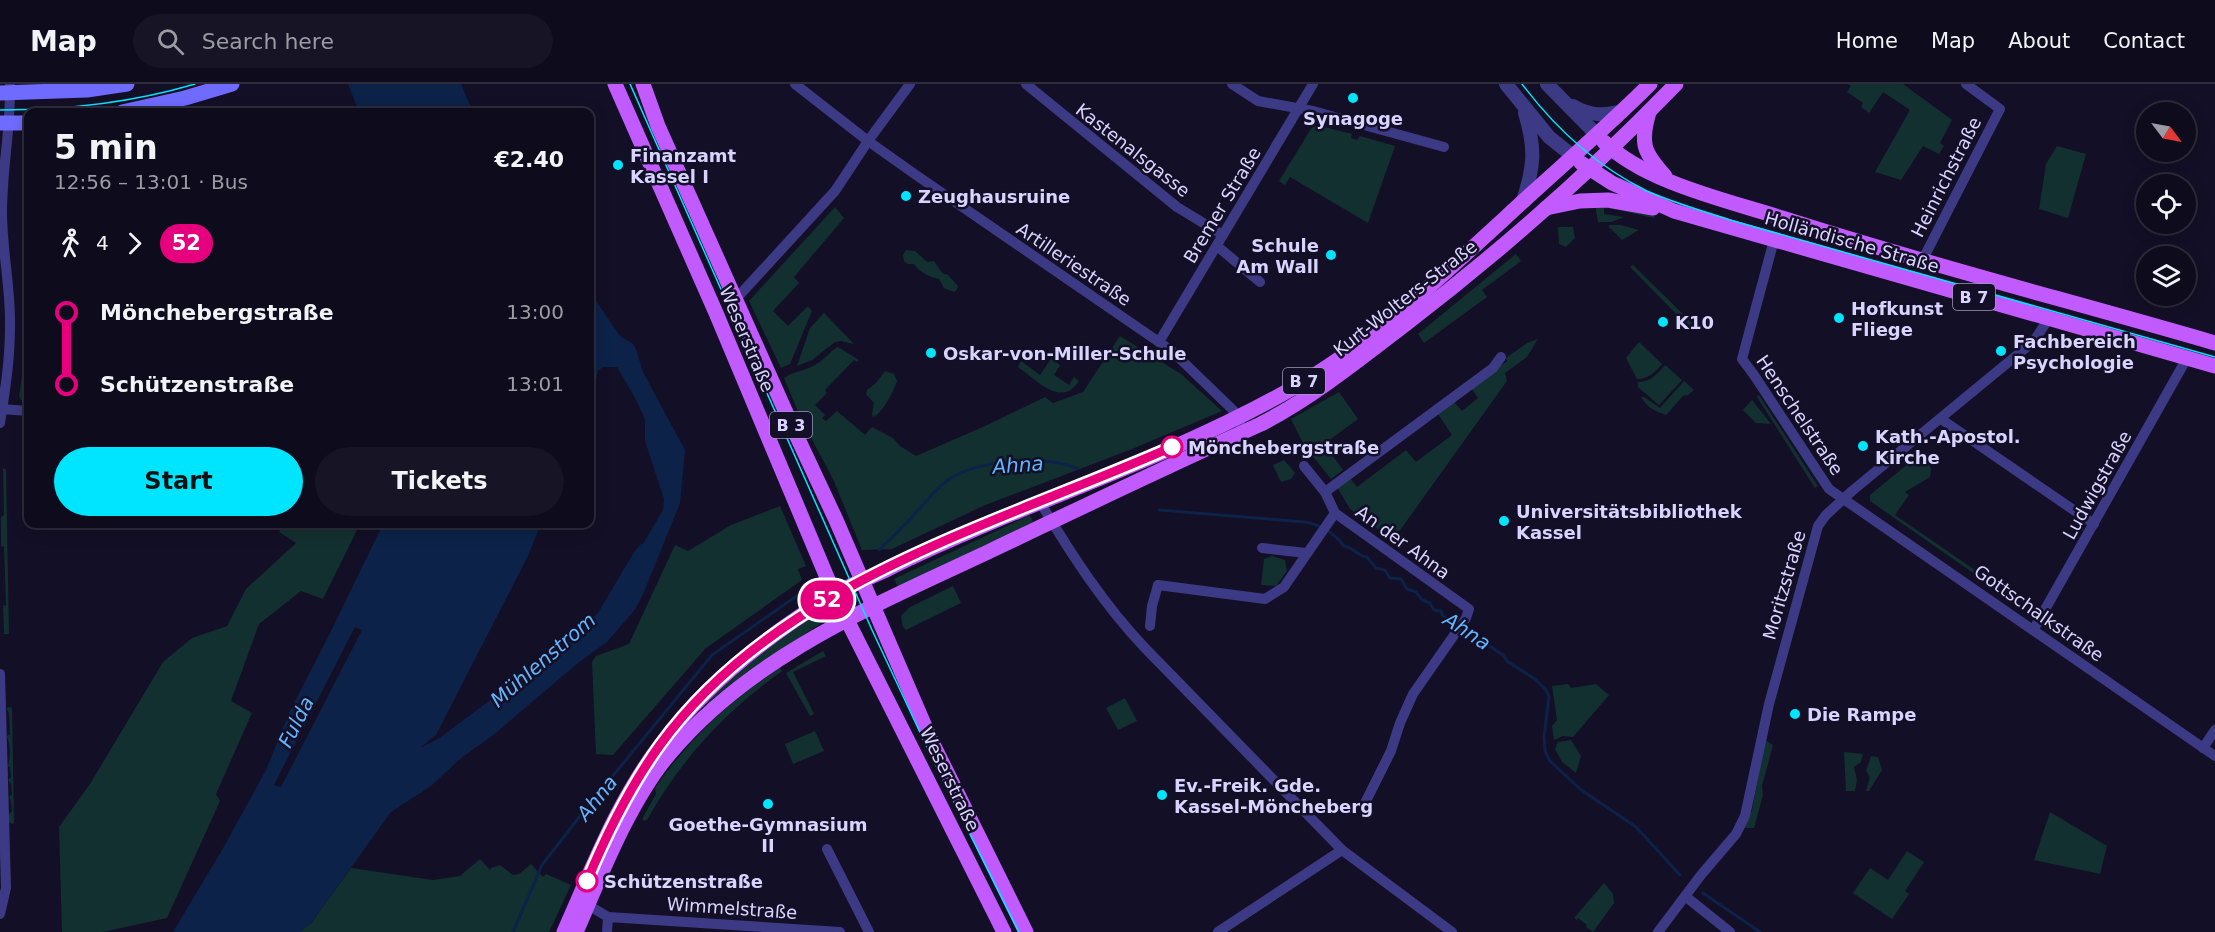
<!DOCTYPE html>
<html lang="en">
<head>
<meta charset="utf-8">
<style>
	body { margin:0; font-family:"DejaVu Sans",sans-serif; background:#171425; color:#f1f3f6; height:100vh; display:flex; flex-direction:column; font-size:22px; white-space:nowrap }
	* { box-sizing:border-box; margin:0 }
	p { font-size:20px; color:#9b9ba3 }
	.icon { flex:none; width:33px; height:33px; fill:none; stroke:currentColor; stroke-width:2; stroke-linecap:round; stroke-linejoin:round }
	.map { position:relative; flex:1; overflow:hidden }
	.details { position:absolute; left:24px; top:24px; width:570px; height:420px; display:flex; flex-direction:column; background:#0e0b1c; border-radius:12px; box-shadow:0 3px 15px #0003,0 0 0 2px #2e2b3b }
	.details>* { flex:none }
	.badge { padding:0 12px; border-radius:20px; font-size:21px; line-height:39px }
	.needle { width:39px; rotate:122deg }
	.buttons { position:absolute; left:2136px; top:18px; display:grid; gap:12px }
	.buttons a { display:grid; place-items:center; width:60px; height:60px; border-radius:50%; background:#0e0b1c; box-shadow:0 3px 15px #0003,0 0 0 2px #2e2b3b; font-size:30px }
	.map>.badge { position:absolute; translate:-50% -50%; box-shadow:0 0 0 3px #fff }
	.legs { display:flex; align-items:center; gap:9px; height:66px; padding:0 30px; font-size:20px }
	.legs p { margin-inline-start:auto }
	.head { display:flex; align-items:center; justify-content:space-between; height:102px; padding:0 30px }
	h1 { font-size:33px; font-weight:800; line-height:45px }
	.cta { display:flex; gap:12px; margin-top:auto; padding:12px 30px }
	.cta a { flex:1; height:69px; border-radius:36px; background:#00e5ff; color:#111; font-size:24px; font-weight:800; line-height:69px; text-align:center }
	.cta a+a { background:#171425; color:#f1f3f6 }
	ul { padding:0 30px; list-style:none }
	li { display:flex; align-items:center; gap:21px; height:72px; font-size:22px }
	li i { display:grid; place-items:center; width:9px; height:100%; margin:0 8px; background:currentColor }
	li i::after { content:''; width:15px; height:15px; margin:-8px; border:4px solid; border-radius:50%; background:#0e0b1c }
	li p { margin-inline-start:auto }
	li:first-child i { background:linear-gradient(#0000 50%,currentColor 0) }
	li:last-child i { background:linear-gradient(currentColor 50%,#0000 0) }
	header { display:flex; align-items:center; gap:36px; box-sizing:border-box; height:84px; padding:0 30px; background:#0e0b1c; border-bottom:2px solid #2e2b3b }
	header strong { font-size:28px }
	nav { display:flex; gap:33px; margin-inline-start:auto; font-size:21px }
	.search { width:420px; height:54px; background:#171425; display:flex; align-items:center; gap:15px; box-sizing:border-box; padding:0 21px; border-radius:33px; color:#9b9ba3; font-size:22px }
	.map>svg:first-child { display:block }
	.green { fill:#12302f }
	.water { fill:#0c2248; fill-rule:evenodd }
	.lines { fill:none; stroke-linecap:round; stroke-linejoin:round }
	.stream { stroke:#0c2248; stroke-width:3 }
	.minor { stroke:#3d3a85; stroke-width:10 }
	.tertiary { stroke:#3d3a85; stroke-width:14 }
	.secondary { stroke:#6f6bff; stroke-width:15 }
	.primary { stroke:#c25bff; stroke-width:15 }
	.tram { stroke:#00e5ff; stroke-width:1.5 }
	.line-1-casing { stroke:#fff; stroke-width:14 }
	.line-1 { stroke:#e6007e; stroke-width:9 }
	.poi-dot { fill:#00e5ff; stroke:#130f26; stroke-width:2 }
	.stop-1-dot { fill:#fff; stroke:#e6007e; stroke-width:3 }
	.labels { text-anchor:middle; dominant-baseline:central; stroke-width:5; stroke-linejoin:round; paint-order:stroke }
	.shield { fill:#130f26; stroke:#9e99be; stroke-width:1.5 }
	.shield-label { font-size:16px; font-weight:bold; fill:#d9d4ff }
	.poi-label { font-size:18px; font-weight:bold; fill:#d9d4ff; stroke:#130f26; text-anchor:start }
	.street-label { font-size:18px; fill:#d9d4ff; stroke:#130f26 }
	.stop-label { font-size:18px; font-weight:bold; fill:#d9d4ff; stroke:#130f26; text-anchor:start }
	.water-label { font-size:20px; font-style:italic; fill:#62b6ff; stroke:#130f26 }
</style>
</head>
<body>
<header>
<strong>Map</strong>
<div class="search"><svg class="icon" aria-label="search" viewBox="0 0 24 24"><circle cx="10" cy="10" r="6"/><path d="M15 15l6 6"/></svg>Search here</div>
<nav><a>Home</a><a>Map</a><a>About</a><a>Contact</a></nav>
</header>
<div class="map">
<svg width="2215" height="848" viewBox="0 0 2215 848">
	<rect width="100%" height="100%" fill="#130f26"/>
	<!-- green -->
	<g class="green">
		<path d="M1848 0H1903L1952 36 1940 59 1944 62 1939 70 1923 62 1901 96 1875 88 1910 26 1883 8 1869 29 1861 23 1863 19 1847 8 1851 2Z"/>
		<path d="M1316 41 1352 50 1351 54 1357 56 1360 52 1395 62 1368 139 1290 93 1285 101 1279 97 1311 45Z"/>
		<path d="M2057 62 2086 70 2068 134 2039 125 2046 80Z"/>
		<path d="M1595 120 1636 126 1655 132 1654 134 1604 123V130L1624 133 1611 138H1598Z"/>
		<path d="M835 123 844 134 794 193 799 199 773 227 788 242 808 222 812 227 790 280 781 284 749 217Z"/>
		<path d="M1610 141H1621L1639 146 1622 156 1608 142Z"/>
		<path d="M1558 143H1573L1575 154 1566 163 1559 160Z"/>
		<path d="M906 166 915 167 927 178 934 177 942 189 948 191 958 202 957 206 954 208 944 204 939 195C929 193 919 188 914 180H908L904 177 903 171Z"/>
		<path d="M1516 170 1521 177 1482 206 1487 213 1424 259 1418 250Z"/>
		<path d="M1633 181 1692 239 1689 243 1630 183Z"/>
		<path d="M824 229 854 260 841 257 835 258 812 276 797 282 810 244Z"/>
		<path d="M1120 252 1181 290 1222 327 1132 365 983 422 892 465 862 466 833 395 802 337 784 294C793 287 805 287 815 281 824 276 830 267 838 263L859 276 857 278 854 276 825 306 827 309 815 321 825 331 822 334 826 337 837 327 865 351 872 343 893 354 900 362 916 372 985 342 1045 313 1053 319 1083 308Z"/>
		<path d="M1538 255 1527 273 1505 289 1507 297 1393 456 1350 425 1337 403 1350 394 1357 403 1406 366 1416 378 1452 351 1438 330 1454 318 1462 327 1478 314 1471 304 1507 277 1506 274 1527 259Z"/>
		<path d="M1639 258 1662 280C1655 288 1649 295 1637 295L1626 274Z"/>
		<path d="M1051 275 1060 281 1054 291 1069 301 1074 293 1079 297C1061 325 1036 295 1018 283L1021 277 1040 291Z"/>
		<path d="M1665 281 1682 296 1659 321 1638 303V298C1651 298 1657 290 1665 281Z"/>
		<path d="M28 284V317L21 316 19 312 23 285Z"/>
		<path d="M885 287 894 290 897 297C894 307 882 330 873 333L872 330 874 319 866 310 867 306 876 299Z"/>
		<path d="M1684 297 1694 306 1688 311 1683 312 1666 331C1656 327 1648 325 1641 313H1644L1660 324Z"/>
		<path d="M1339 308 1358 335 1324 360 1343 386 1331 395 1304 361 1291 335Z"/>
		<path d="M1759 311 1818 402 1815 404 1757 313Z"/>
		<path d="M1752 316 1771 340 1756 339 1743 326Z"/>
		<path d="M1920 370 1931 384 1930 393 1905 408 1909 411 1895 431 1991 497 1989 500 1870 417V411Z"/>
		<path d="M1284 376 1295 389 1291 395 1281 398 1273 381Z"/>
		<path d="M3 385H6L9 550H4L3 522 6 521 4 463 1 462V433L4 431Z"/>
		<path d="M780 422 806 482 798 485 802 496 706 564 613 671 596 670 592 578 596 572 629 560 675 461 688 467 731 441Z"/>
		<path d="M1030 431 1033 438 898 503 894 495Z"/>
		<path d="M284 440H360L323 515 301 507 259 540 231 617 252 629 216 710 220 717 167 834 103 848H62L59 743 90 700 163 578 192 554 227 542 246 505 296 459 279 448Z"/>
		<path d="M1272 472 1285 476 1287 487 1276 502 1261 501 1264 475Z"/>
		<path d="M953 502 961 519 906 546 903 543 901 532 910 523Z"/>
		<path d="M815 530 820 540C776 569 732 596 693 632L745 579Z"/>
		<path d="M823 567 826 572 793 588 814 630 810 632 786 589Z"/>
		<path d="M780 584 782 587C725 628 682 674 647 736L644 737 642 735 656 710 655 704C689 655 730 616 780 584Z"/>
		<path d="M1568 600 1571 604 1596 600 1609 611 1573 653 1563 652 1554 656 1552 642 1557 636 1552 602Z"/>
		<path d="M1125 614 1137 637 1118 646 1106 624Z"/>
		<path d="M10 623 12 624 14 739 12 740 9 738V730L12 727 11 718 9 713 12 710 11 700 8 696 11 693 10 683 8 682C11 671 10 661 7 652L10 650 9 629 6 624Z"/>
		<path d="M815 647 824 667 793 680 785 660Z"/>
		<path d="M1571 656 1581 672 1576 689 1562 678 1555 665 1558 658Z"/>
		<path d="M1765 656 1773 661 1762 702 1763 711 1754 744H1745L1752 726Z"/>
		<path d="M1844 668 1863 670 1861 678 1854 683 1857 696 1855 707H1846Z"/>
		<path d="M1871 672 1878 673 1882 686 1869 707H1866L1870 693 1866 687Z"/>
		<path d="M2050 728 2107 762 2100 790 2034 776Z"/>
		<path d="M1907 767 1924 778 1905 807 1909 810 1892 835 1853 809 1870 784 1888 796Z"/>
		<path d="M480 775 490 786 491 784 500 781 513 791 519 790 531 780 543 793 546 790 571 801 549 848H300L311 839 351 784 433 796 460 792Z"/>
		<path d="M1604 799 1613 810 1614 819 1593 848 1586 843 1587 841 1578 834 1577 836 1574 834Z"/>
	</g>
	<!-- water -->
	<g class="water">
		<path d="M348 0H461L473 28H359Z"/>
		<path d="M590 208 620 252 633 260 636 265 643 288 685 366 680 419 642 513 633 528 607 558 578 579 492 652 460 675 431 702 391 728 311 839 300 848H173L222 766 266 686 289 629 330 549 383 440H541L527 474 436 651 420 664 438 655 541 578 598 529 634 468 641 460H643L663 426 664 415 645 357V335L634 312 617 283H603L598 287 592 314 590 315ZM355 543 362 546 281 703 274 701Z"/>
	</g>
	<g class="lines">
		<!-- stream -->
		<g class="stream">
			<path d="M1159 426 1305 438C1321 441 1334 449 1344 462 1354 464 1358 472 1367 473L1376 484 1385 486 1390 494 1401 495 1407 505 1416 508 1422 516 1430 519 1434 526 1441 527 1443 532 1452 536 1474 555 1482 557 1503 571 1508 578 1535 595 1546 606 1549 613 1544 652 1545 667 1550 677 1580 705 1636 743 1680 791"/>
			<path d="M879 466C894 452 908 438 921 423 930 413 937 404 948 396 978 376 1045 370 1078 385"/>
			<path d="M1703 809 1760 848"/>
			<path d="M513 848 542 781 580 732 712 571 811 502"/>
		</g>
		<!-- minor -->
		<g class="minor">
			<path d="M795 0 868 57 916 91 1172 267 1234 327 1240 339"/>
			<path d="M1026 0 1177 123 1223 151"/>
			<path d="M1232 0 1258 17 1313 27 1444 63"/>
			<path d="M1774 156 1742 275 1754 291 1829 405 2215 672"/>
			<path d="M1217 162 1260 198"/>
			<path d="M1922 177 2000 25 1966 0"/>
			<path d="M735 216 835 107 868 57 910 0"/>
			<path d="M1159 258 1313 0"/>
			<path d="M2 325 28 327"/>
			<path d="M1941 335 2094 440"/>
			<path d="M0 339C5 307 10 276 10 243 11 205 2 167 2 128 2 85 11 43 10 0"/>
			<path d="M1304 382 1325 408 1335 429 1469 525 1466 534 1413 610 1400 639 1391 667 1365 719"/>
			<path d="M1325 408 1493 284 1501 273"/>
			<path d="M1040 418C1071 470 1104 521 1145 564L1342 766 1452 848"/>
			<path d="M1262 464 1306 469"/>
			<path d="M1150 542 1152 522 1158 501 1265 515 1284 503 1335 429"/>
			<path d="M2034 545 2187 274"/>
			<path d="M0 590 6 804 0 830"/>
			<path d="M2203 664 2215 646"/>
			<path d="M827 765 869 848"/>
			<path d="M1685 812 1730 848"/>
			<path d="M588 821 608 833 840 848"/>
			<path d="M607 848 608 833"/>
			<path d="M1218 848 1342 766"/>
			<path d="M1658 848 1701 791 1736 750 1745 732 1769 620 1818 442 1826 431 1852 407 2034 257 2049 234"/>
		</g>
		<!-- tertiary -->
		<g class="tertiary">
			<path d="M1506 0 1549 53 1574 73"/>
			<path d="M1547 0 1597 51"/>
			<path d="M1573 22C1591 32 1603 32 1623 27"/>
			<path d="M1523 117C1534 83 1536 65 1525 29"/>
		</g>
		<!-- secondary -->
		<g class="secondary">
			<path d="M0 9 87 6 127 0"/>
			<path d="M122 28 185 14 232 0"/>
			<path d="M0 39H28"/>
		</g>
		<!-- primary -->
		<g class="primary">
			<path d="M615 0 716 229 834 510 1004 848"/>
			<path d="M643 0 658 42 792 342 836 436 930 654 1026 848"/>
			<path d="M1649 28C1640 59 1643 68 1665 92"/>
			<path d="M1604 58C1647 99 1726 116 1782 134 1925 180 2071 217 2215 259"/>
			<path d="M1581 79 1612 99 1674 127 2215 282"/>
			<path d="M1546 124 1580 117 1608 116 1653 124"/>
			<path d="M564 848C593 783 618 716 662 659 707 598 768 551 833 511 849 501 867 495 884 487 929 464 975 445 1021 426 1113 389 1207 353 1293 304 1372 259 1437 196 1504 135 1552 90 1603 47 1650 0"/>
			<path d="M576 848C601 791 630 715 671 668 754 570 876 521 990 467 1080 424 1170 381 1261 340 1313 313 1360 275 1407 239 1502 166 1593 86 1676 0"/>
		</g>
		<!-- tram -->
		<g class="tram">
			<path d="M630 0 872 546 933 676 1019 848"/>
			<path d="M1522 0C1556 45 1596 82 1647 107 1674 119 1703 127 1730 136L2215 273"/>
			<path d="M0 26C67 26 131 19 195 0"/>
		</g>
	</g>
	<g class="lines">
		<defs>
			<path id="line-1" d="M587 797C607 749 629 704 660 661 778 498 996 441 1172 363"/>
		</defs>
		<!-- line-1 casing -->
		<use href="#line-1" class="line-1-casing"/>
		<!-- line-1 -->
		<use href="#line-1" class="line-1"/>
	</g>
	<!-- markers -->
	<g class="poi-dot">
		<circle cx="1353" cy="14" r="6"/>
		<circle cx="618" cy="81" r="6"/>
		<circle cx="906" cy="112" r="6"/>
		<circle cx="1331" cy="171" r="6"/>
		<circle cx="1839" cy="234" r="6"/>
		<circle cx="1663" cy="238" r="6"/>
		<circle cx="2001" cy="267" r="6"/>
		<circle cx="931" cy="269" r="6"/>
		<circle cx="1863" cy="362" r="6"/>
		<circle cx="1504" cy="437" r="6"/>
		<circle cx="1795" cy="630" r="6"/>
		<circle cx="1162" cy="711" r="6"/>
		<circle cx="768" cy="720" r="6"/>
	</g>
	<g class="stop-1-dot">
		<circle cx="1172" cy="363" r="10"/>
		<circle cx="587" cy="797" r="10"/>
	</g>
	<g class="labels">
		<!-- shield labels -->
		<g class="shield">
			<rect x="1953" y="200" width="42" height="26" rx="4.5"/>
			<rect x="1283" y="284" width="42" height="26" rx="4.5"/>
			<rect x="770" y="328" width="42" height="26" rx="4.5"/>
		</g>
		<g class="shield-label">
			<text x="1974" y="213">B 7</text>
			<text x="1304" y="297">B 7</text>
			<text x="791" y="341">B 3</text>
		</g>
		<!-- poi labels -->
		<g class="poi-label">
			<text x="1353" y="34" text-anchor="middle">Synagoge</text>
			<text x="630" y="71">Finanzamt<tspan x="630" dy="21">Kassel I</tspan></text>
			<text x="918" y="112">Zeughausruine</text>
			<text x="1319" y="161" text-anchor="end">Schule<tspan x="1319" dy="21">Am Wall</tspan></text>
			<text x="1851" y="224">Hofkunst<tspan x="1851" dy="21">Fliege</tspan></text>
			<text x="1675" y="238">K10</text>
			<text x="2013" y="257">Fachbereich<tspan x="2013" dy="21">Psychologie</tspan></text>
			<text x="943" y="269">Oskar-von-Miller-Schule</text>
			<text x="1875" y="352">Kath.-Apostol.<tspan x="1875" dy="21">Kirche</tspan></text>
			<text x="1516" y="427">Universitätsbibliothek<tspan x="1516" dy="21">Kassel</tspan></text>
			<text x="1807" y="630">Die Rampe</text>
			<text x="1174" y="701">Ev.-Freik. Gde.<tspan x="1174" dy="21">Kassel-Möncheberg</tspan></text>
			<text x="768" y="740" text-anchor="middle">Goethe-Gymnasium<tspan x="768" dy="21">II</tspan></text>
		</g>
		<!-- street labels -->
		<g class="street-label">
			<text transform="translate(1133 66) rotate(38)">Kastenalsgasse</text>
			<text transform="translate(1946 93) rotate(-63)">Heinrichstraße</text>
			<text transform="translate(1222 121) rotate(-59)">Bremer Straße</text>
			<text transform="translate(1852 158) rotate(16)">Holländische Straße</text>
			<text transform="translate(1074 180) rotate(34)">Artilleriestraße</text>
			<text transform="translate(1405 214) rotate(-38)">Kurt-Wolters-Straße</text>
			<text transform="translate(747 255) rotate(67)">Weserstraße</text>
			<text transform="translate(1800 331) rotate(56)">Henschelstraße</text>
			<text transform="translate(2097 401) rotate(-61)">Ludwigstraße</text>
			<text transform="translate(1403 458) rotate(36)">An der Ahna</text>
			<text transform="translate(1784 501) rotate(-74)">Moritzstraße</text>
			<text transform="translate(2039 529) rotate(35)">Gottschalkstraße</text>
			<text transform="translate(950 695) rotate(64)">Weserstraße</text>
			<text transform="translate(732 824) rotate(4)">Wimmelstraße</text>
		</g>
		<!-- stop labels -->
		<g class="stop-label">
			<text x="1188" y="363">Mönchebergstraße</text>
			<text x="604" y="797">Schützenstraße</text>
		</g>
		<!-- water labels -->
		<g class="water-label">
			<text transform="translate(1018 381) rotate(-4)">Ahna</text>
			<text transform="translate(1467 547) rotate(33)">Ahna</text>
			<text transform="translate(543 576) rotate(-41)">Mühlenstrom</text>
			<text transform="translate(296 638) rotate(-63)">Fulda</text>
			<text transform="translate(597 714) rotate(-51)">Ahna</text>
		</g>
	</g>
</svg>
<div class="buttons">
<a><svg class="needle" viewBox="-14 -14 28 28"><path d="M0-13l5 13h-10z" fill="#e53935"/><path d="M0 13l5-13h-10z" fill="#9b9ba3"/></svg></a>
<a><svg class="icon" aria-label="locate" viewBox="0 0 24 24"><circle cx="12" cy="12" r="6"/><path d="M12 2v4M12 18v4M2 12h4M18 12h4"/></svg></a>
<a><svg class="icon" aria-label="layers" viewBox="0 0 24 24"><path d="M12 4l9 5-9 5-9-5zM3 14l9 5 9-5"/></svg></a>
</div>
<b class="badge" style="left:827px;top:516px;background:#e6007e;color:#fff">52</b>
<section class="details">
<div class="head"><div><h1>5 min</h1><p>12:56 – 13:01 · Bus</p></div><b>€2.40</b></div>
<div class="legs"><svg class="icon" aria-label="walk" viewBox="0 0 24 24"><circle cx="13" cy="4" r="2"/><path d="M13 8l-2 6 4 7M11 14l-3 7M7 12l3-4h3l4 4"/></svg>4<svg class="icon" aria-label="forward" viewBox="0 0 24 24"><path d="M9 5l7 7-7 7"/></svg><b class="badge" style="background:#e6007e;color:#fff">52</b></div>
<ul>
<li><i style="color:#e6007e"></i><b>Mönchebergstraße</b><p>13:00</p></li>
<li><i style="color:#e6007e"></i><b>Schützenstraße</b><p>13:01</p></li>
</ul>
<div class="cta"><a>Start</a><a>Tickets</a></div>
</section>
</div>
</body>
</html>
